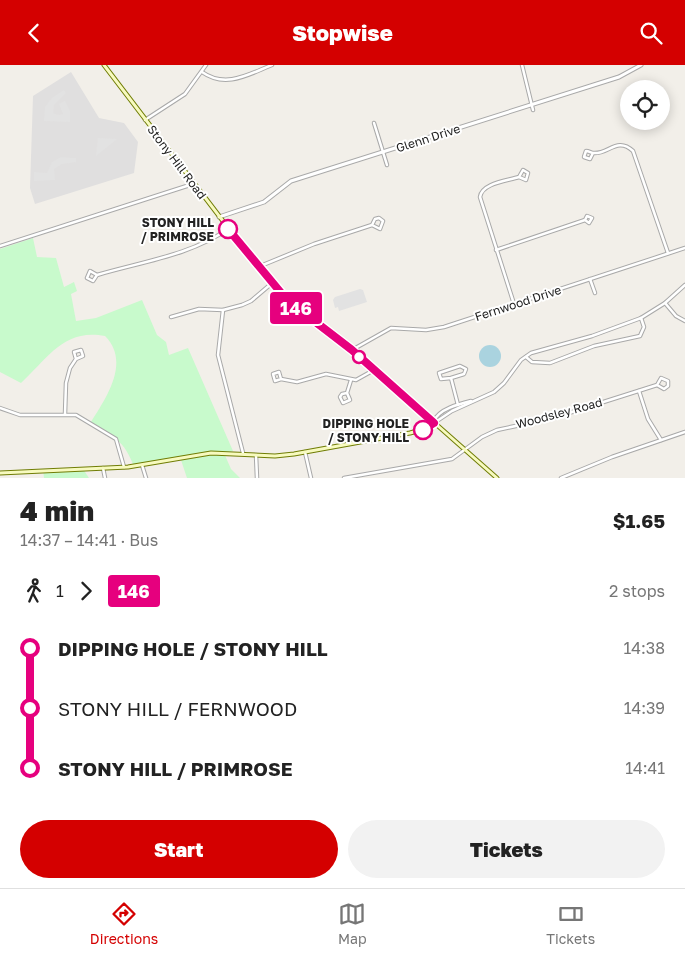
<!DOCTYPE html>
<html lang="en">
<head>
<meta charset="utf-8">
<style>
	body { margin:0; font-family:"Golos Text",sans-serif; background:#f2f2f2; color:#222; height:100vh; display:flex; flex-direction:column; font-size:19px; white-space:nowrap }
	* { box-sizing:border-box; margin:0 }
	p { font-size:16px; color:#767676 }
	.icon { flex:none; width:28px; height:28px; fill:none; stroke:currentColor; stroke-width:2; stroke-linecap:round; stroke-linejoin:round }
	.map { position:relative; height:413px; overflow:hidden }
	.details { display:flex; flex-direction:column; background:#fff; flex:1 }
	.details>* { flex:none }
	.badge { padding:0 10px; border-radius:4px; font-size:18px; line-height:32px }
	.buttons { position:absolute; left:620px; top:15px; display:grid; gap:10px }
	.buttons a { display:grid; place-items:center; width:50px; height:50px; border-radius:50%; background:#fff; box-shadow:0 2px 12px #0003; font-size:25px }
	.map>.badge { position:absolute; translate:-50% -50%; box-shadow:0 0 0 2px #fff }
	.legs { display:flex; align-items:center; gap:8px; height:55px; padding:0 20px; font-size:16px }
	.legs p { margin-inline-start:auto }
	.overview { display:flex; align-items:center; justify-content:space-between; height:85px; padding:0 20px }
	h1 { font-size:28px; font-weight:800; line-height:38px }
	.primary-button { display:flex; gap:10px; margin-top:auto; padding:10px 20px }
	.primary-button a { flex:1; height:58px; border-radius:30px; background:#d40000; color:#fff; font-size:20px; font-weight:800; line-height:58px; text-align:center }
	.primary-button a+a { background:#f2f2f2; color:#222 }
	ul { padding:0 20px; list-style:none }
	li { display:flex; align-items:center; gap:18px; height:60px; font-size:19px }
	li i { display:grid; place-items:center; width:8px; height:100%; margin:0 6px; background:currentColor }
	li i::after { content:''; width:12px; height:12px; margin:-6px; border:4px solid; border-radius:50%; background:#fff }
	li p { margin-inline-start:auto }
	li:first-child i { background:linear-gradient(#0000 50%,currentColor 0) }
	li:last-child i { background:linear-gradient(currentColor 50%,#0000 0) }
	header { display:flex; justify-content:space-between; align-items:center; height:65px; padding:0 20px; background:#d40000; color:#fff; font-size:22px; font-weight:800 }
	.menu { display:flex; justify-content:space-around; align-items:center; height:70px; border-top:1px solid #e0e0e0; background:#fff; font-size:14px; color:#767676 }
	.menu a { display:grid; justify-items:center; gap:2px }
	.menu .selected { color:#d40000 }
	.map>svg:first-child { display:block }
	.residential { fill:#e0dfdf }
	.park { fill:#c8facc }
	.parking { fill:#e2e2e2 }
	.water { fill:#aad3df }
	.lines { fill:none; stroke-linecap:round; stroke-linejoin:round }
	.minor-casing { stroke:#a9a9a9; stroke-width:4.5 }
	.tertiary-casing { stroke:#a9a9a9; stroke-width:5 }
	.secondary-casing { stroke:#707d05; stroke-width:5 }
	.minor { stroke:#fff; stroke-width:2.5 }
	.tertiary { stroke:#fff; stroke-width:3 }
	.secondary { stroke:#f7fabf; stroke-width:3 }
	.line-1-casing { stroke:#fff; stroke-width:11 }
	.line-1 { stroke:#e6007e; stroke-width:8 }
	.stop-1-dot { fill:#fff; stroke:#e6007e; stroke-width:2.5 }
	.labels { text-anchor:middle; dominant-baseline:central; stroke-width:4; stroke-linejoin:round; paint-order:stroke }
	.street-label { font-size:12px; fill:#222; stroke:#fff }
	.stop-label { font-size:12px; font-weight:bold; fill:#222; stroke:#fff; text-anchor:end }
</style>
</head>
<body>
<header><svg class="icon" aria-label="back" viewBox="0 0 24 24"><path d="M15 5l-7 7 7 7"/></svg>Stopwise<svg class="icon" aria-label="search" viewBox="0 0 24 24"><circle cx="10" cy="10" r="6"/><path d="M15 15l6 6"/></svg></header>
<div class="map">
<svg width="685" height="413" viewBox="0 0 685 413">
	<rect width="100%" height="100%" fill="#f2efe9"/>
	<!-- residential -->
	<path class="residential" d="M71 7 99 53 124 58 138 77 134 108 35 139 30 123 33 31Z"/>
	<!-- park -->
	<g class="park">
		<path d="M33 173 37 192 56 193 64 222 74 217 77 226 71 229 76 256 96 253 142 235 157 270 166 277 169 290 188 283 233 386 224 388 231 404 240 413H187L181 395 134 402C125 376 113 371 91 357 106 333 131 297 105 271 64 263 48 293 21 318L0 307V184Z"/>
		<path d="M43 404H83L89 413H44Z"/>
	</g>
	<!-- parking -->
	<g class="parking">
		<path d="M64 25 66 28 54 40 53 48 58 50 63 49 59 39 65 36 70 46V57L44 56 45 42 52 33Z"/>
		<path d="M98 73 117 74 96 91Z"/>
		<path d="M61 92 76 93V97L62 99 54 104 55 115 34 116V107L47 108 52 97Z"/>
		<path d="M360 224 363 225 367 237 339 246 338 242 335 243 333 235 335 232Z"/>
	</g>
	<!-- water -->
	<circle class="water" cx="490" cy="291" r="11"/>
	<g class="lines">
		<defs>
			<g id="minor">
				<path d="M522 0 533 45"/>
				<path d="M202 7C226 24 249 9 272 0"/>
				<path d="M145 55 185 29 206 0"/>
				<path d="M374 58 387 100"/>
				<path d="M593 88 590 94 584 92 586 86C589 86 591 88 593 88 608 90 617 71 633 86L668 188"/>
				<path d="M0 181 193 119"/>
				<path d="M496 185 585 155 587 151 592 153 589 158 585 155"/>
				<path d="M258 202 314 179 372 160 375 154 379 153 383 156 380 164 372 160"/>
				<path d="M97 210 93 216 87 213 90 206 97 210C141 197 191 190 228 164"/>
				<path d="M590 214 595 228"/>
				<path d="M665 238 676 251 685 256"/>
				<path d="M514 239 480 132C482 118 507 116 519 112L523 105 528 108 526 115 519 112"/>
				<path d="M223 245 218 290 243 388"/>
				<path d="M171 252 199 244 223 245 242 240 251 236 271 219"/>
				<path d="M352 285 391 263 426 265 444 262 685 183"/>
				<path d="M526 292 532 297 550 298 594 281 640 271 644 262 641 253"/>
				<path d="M451 313 441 314 439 308 460 301 466 304 464 309 451 313 458 340"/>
				<path d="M281 314 275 316 273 309 279 307 281 314 297 317 326 309 356 315 374 305"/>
				<path d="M639 326 648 354 661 375"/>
				<path d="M347 328 342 329 340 332 343 338 350 335 347 328 351 315"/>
				<path d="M0 343 20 350H76L116 374 124 402"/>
				<path d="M65 349 66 318 70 303 76 294 74 287 81 285 83 291 76 294"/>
				<path d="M434 356C439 344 459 339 471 336"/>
				<path d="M434 358 452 346 494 327 504 318 521 295 531 288 592 271 641 253 665 238 685 220"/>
				<path d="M305 387 311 413"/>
				<path d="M256 390 257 413"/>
				<path d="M142 400 146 413"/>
				<path d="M103 403 105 413"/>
				<path d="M344 413 452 394 482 372 497 365 553 353 657 320 661 313 668 316V321L664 324 657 320"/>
				<path d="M561 413 612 392 685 367"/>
			</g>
			<path id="tertiary" d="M219 152 264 137 291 116 619 12 641 0"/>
			<g id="secondary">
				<path d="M104 0 271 219 287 235 352 285 497 413"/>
				<path d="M0 408 128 402 211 388 275 391 294 389 410 368 421 365 434 358"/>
			</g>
		</defs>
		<!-- minor casing -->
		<use href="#minor" class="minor-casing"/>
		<!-- tertiary casing -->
		<use href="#tertiary" class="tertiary-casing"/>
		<!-- secondary casing -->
		<use href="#secondary" class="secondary-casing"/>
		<!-- minor -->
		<use href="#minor" class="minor"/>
		<!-- tertiary -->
		<use href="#tertiary" class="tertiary"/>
		<!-- secondary -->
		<use href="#secondary" class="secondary"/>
	</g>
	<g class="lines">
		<defs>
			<path id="line-1" d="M228 164 287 235 352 285 434 358 423 365"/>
		</defs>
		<!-- line-1 casing -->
		<use href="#line-1" class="line-1-casing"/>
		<!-- line-1 -->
		<use href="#line-1" class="line-1"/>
	</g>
	<!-- markers -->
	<g class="stop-1-dot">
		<circle cx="228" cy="164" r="9"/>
		<circle cx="359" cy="292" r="6"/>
		<circle cx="423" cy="365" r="9"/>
	</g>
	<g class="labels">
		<!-- street labels -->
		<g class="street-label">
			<text transform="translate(428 73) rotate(-18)">Glenn Drive</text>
			<text transform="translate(177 97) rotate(53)">Stony Hill Road</text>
			<text transform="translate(518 238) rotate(-18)">Fernwood Drive</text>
			<text transform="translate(559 348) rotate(-15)">Woodsley Road</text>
		</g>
		<!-- stop labels -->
		<g class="stop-label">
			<text x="214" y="157">STONY HILL<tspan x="214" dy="14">/ PRIMROSE</tspan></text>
			<text x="409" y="358">DIPPING HOLE<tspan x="409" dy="14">/ STONY HILL</tspan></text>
		</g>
	</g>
</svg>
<div class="buttons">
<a><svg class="icon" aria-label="locate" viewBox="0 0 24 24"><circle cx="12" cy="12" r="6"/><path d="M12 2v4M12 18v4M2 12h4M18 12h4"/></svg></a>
</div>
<b class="badge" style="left:296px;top:243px;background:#e6007e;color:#fff">146</b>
</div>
<section class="details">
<div class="overview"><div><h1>4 min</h1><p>14:37 – 14:41 · Bus</p></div><b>$1.65</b></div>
<div class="legs"><svg class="icon" aria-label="walk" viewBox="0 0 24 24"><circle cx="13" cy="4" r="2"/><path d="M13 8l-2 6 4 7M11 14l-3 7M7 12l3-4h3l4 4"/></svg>1<svg class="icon" aria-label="forward" viewBox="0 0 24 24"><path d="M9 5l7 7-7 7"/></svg><b class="badge" style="background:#e6007e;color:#fff">146</b><p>2 stops</p></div>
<ul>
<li><i style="color:#e6007e"></i><b>DIPPING HOLE / STONY HILL</b><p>14:38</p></li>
<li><i style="color:#e6007e"></i><span>STONY HILL / FERNWOOD</span><p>14:39</p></li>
<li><i style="color:#e6007e"></i><b>STONY HILL / PRIMROSE</b><p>14:41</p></li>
</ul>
<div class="primary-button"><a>Start</a><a>Tickets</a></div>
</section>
<nav class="menu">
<a class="selected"><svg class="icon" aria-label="directions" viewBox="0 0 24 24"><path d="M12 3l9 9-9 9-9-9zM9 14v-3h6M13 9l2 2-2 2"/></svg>Directions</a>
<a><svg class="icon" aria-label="map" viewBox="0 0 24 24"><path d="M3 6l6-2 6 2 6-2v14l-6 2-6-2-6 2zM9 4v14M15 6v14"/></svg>Map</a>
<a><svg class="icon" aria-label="tickets" viewBox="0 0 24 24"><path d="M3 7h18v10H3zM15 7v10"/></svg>Tickets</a>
</nav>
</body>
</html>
